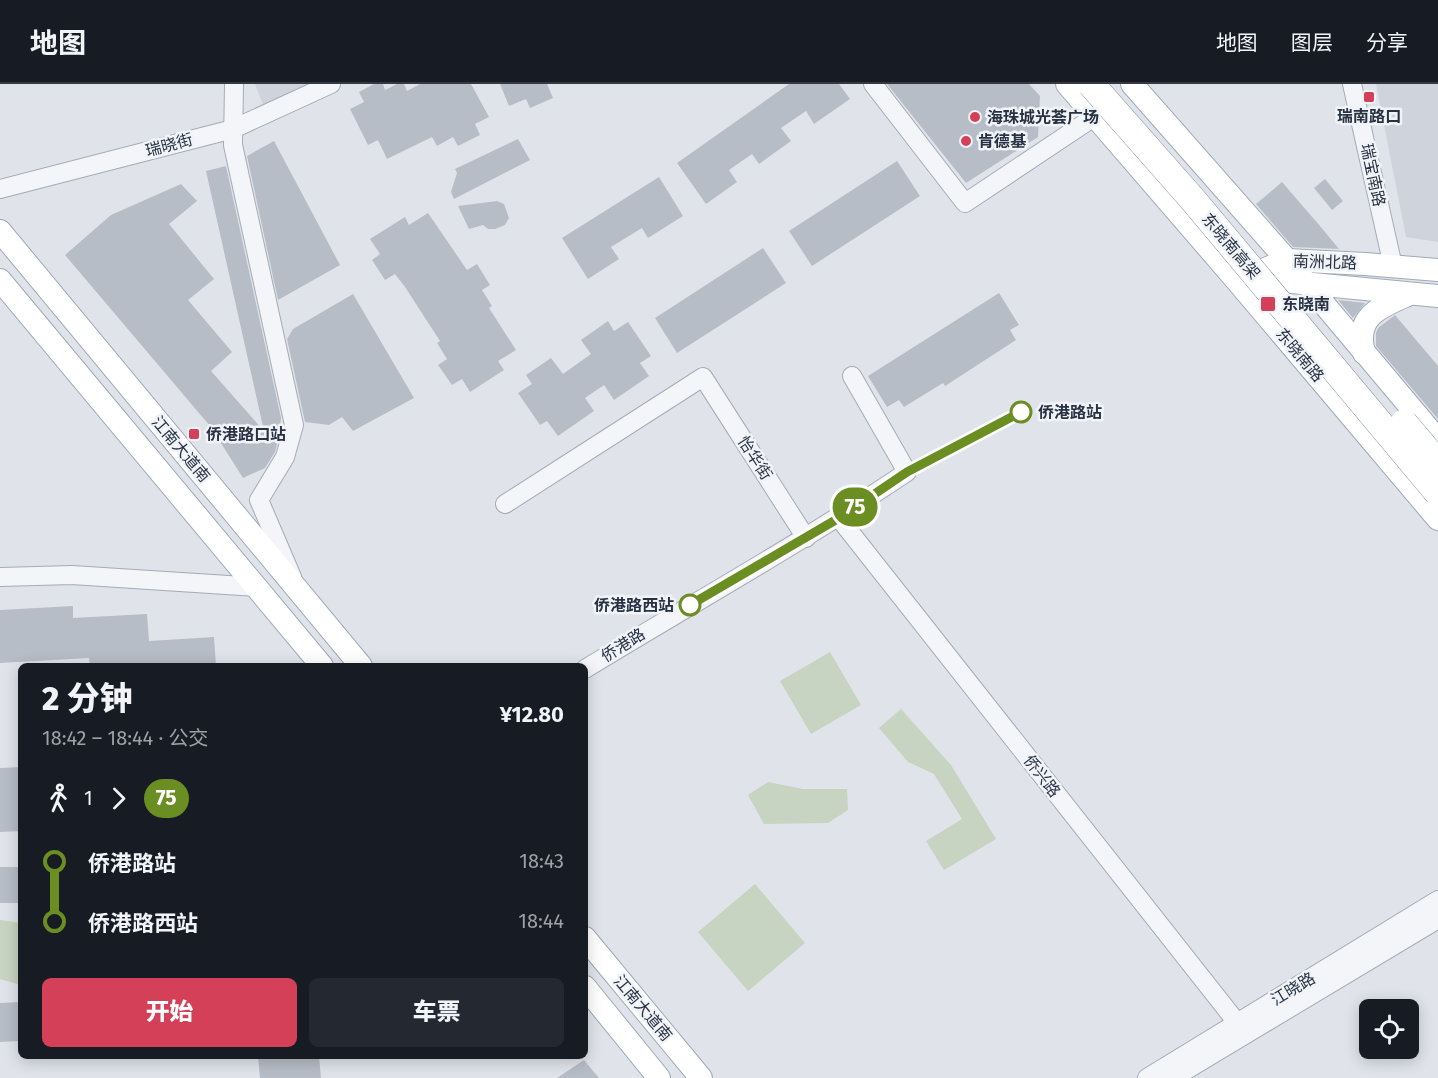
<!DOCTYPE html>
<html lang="zh">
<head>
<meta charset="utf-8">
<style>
	body { margin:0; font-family:"Fira Sans","Noto Sans SC",sans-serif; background:#242831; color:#f1f3f6; height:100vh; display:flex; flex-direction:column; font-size:22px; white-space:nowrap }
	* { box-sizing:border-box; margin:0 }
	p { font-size:20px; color:#9ea1a6 }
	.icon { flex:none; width:33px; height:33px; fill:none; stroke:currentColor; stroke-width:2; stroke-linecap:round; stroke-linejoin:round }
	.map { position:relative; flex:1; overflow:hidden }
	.side { position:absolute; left:18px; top:579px; width:570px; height:396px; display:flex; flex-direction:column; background:#171b24; border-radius:9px; box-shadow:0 3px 15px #0003 }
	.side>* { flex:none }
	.badge { padding:0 12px; border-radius:20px; font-size:21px; line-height:39px }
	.tools { position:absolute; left:1359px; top:915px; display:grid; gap:12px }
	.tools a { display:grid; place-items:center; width:60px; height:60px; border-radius:9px; background:#171b24; box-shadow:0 3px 15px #0003; font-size:30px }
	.map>.badge { position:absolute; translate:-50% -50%; box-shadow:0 0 0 3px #fff }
	.legs { display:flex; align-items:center; gap:9px; height:66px; padding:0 24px; font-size:20px }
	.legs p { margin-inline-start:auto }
	.head { display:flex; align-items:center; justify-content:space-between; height:102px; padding:0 24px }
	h1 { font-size:33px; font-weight:800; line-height:45px }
	.primary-button { display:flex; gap:12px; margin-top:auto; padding:12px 24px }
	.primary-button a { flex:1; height:69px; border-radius:9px; background:#d44058; color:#fff; font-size:24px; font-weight:800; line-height:69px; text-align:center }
	.primary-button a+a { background:#242831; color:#f1f3f6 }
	ul { padding:0 24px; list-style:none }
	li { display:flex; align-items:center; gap:21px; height:60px; font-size:22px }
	li i { display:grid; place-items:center; width:9px; height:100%; margin:0 8px; background:currentColor }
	li i::after { content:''; width:15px; height:15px; margin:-8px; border:4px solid; border-radius:50%; background:#171b24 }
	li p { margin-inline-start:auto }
	li:first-child i { background:linear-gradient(#0000 50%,currentColor 0) }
	li:last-child i { background:linear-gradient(currentColor 50%,#0000 0) }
	header { display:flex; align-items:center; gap:36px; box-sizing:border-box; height:84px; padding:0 30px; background:#171b24; border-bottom:2px solid #363941 }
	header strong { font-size:28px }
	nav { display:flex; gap:33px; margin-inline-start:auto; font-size:21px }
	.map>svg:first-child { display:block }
	.built { fill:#ced3dc }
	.green { fill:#c6d4c1 }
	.building { fill:#b7bdc7 }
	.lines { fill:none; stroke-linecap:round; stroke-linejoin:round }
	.minor-casing { stroke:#a5abb4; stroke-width:20 }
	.major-casing { stroke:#9fa9b6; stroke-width:24 }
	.minor { stroke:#f3f5f8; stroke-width:18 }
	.major { stroke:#fff; stroke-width:22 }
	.highway-bridge-casing { stroke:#8792a1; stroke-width:28; stroke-linecap:butt }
	.highway-bridge { stroke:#fff; stroke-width:27 }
	.line-1-casing { stroke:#fff; stroke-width:14 }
	.line-1 { stroke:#6b8e23; stroke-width:9 }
	.poi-dot { fill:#d44058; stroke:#f0f3f7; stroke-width:2 }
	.stop-1-dot { fill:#fff; stroke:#6b8e23; stroke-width:3 }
	.labels { text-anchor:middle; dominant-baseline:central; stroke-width:5; stroke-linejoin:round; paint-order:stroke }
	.poi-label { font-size:16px; font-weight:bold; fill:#283242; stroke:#f0f3f7; text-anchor:start }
	.street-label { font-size:16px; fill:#283242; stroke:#f0f3f7 }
	.stop-label { font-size:16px; font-weight:bold; fill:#283242; stroke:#f0f3f7; text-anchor:start }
</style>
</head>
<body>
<header>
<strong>地图</strong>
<nav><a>地图</a><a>图层</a><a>分享</a></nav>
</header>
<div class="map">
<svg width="1438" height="994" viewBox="0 0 1438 994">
	<rect width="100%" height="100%" fill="#e0e4ea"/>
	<!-- built -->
	<g class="built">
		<path d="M255 0H311L264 23Z"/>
		<path d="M1376 0H1438V158L1406 153Z"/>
	</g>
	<!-- green -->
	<g class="green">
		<path d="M830 568 861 621 811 650 780 597Z"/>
		<path d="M901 625 951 681 996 755 944 786 926 757 962 735 934 690 908 678 879 644Z"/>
		<path d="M768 698 803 705H847L848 726 828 739 764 740 748 711Z"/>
		<path d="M755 800 805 859 748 907 698 848Z"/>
		<path d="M0 836 21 839V901L0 895Z"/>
	</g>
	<!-- building -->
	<g class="building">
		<path d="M374 0H383L385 6 397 0H404L407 7 420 0H471L489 33 475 40 480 51 458 62 453 53 437 62 432 53 387 75 378 56 368 61 350 25 364 18 359 8Z"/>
		<path d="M500 0H547L553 14 530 24 526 15 509 22Z"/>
		<path d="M789 0H839L850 15 814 40 806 27 781 44 791 57 759 80 752 70 729 86 737 98 706 120 677 79Z"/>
		<path d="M887 0H1029L1040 12 1038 53 966 99Z"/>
		<path d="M518 55 530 76 454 115 451 108 457 89 455 85Z"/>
		<path d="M274 57 340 181 278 216 247 72Z"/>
		<path d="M897 77 920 112 812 182 789 147Z"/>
		<path d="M226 82 281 334 279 352 275 368 265 384 243 394 219 356 221 355 65 171 111 131 181 100 197 117 169 140 214 195 188 216 232 268 211 287 264 347 206 87Z"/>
		<path d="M659 93 683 132 648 154 642 144 611 163 619 175 588 195 562 154Z"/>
		<path d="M1325 95 1343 117 1332 126 1314 104Z"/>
		<path d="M1282 98 1320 142 1339 165 1293 163 1256 120Z"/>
		<path d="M497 117 504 120 509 134 505 141 495 145H488L483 141 469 145 458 122Z"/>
		<path d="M428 129 467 186 477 180 490 201 482 206 492 222 489 224 516 266 498 277 504 286 470 308 462 295 452 301 438 281 447 275 437 259 440 257 405 203 395 190 385 196 372 176 380 170 370 155 405 133 409 141Z"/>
		<path d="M763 164 786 199 677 269 655 234Z"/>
		<path d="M999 209 1019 241 1010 246 1016 256 945 302 943 299 904 323 899 316 887 323 868 292Z"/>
		<path d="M353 210 414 314 353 347 342 333 329 341 305 338 287 255 293 245Z"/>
		<path d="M1338 216 1365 219 1353 234Z"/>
		<path d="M1395 231 1438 282V335L1376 262V249L1378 244Z"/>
		<path d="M608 237 614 247 628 238 651 272 640 279 649 292 614 316 604 301 585 314 594 327 558 352 547 337 540 341 518 309 532 300 526 291 551 274 563 290 591 270 581 256Z"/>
		<path d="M73 522V534L147 530 149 557 214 553 216 582H90L89 574 0 579V526Z"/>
		<path d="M21 683V747L0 748V684Z"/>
		<rect x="0" y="783" width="21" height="36"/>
		<path d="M21 918V957L0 958V919Z"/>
		<path d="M258 972H319L321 994H260Z"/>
		<path d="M584 976 599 994H557Z"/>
	</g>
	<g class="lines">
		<defs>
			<g id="minor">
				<path d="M234 0 233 61 294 341 285 373 259 416 292 493"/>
				<path d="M873 0 965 119 1094 33"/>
				<path d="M1352 0 1393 182"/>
				<path d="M0 105 233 45 331 0"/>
				<path d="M505 420 703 293 806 454"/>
				<path d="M839 434 1246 950"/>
				<path d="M0 493 72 491 258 503"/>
				<path d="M585 585C693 519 803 458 907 388L852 292"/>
				<path d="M1147 994 1438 816"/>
				<path d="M1173 994 1438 835"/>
			</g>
			<g id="major">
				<path d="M1067 0 1237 197 1438 435"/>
				<path d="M1132 0 1287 176 1438 356"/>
				<path d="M0 147 361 582"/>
				<path d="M0 196 322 582"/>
				<path d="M1239 196 1287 176 1365 180 1438 186"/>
				<path d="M1248 197 1271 196 1438 212"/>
				<path d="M1364 269C1354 231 1381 223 1410 210"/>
				<path d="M585 854 701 994"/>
				<path d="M585 903 659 994"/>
			</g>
		</defs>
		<!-- minor casing -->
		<use href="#minor" class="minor-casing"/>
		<!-- major casing -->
		<use href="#major" class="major-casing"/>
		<!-- minor -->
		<use href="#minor" class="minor"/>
		<!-- major -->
		<use href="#major" class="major"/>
		<defs>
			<g id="highway-bridge">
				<path d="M1091 0 1194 117 1438 409"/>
				<path d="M1404 339 1438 379"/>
			</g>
		</defs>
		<!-- highway-bridge casing -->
		<use href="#highway-bridge" class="highway-bridge-casing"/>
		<!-- highway-bridge -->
		<use href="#highway-bridge" class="highway-bridge"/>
	</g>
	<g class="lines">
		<defs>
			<path id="line-1" d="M690 521 839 434 907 388 1021 328"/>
		</defs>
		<!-- line-1 casing -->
		<use href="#line-1" class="line-1-casing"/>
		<!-- line-1 -->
		<use href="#line-1" class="line-1"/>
	</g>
	<!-- markers -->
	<g class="poi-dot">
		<rect x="1363" y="7" width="12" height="12" rx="3"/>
		<circle cx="975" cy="33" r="6"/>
		<circle cx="966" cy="57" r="6"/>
		<rect x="1260" y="212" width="16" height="16" rx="3"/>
		<rect x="188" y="344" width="12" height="12" rx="3"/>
	</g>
	<g class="stop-1-dot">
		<circle cx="1021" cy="328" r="10"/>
		<circle cx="690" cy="521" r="10"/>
	</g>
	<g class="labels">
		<!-- poi labels -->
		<g class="poi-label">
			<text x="1369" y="32" text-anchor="middle">瑞南路口</text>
			<text x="987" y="33">海珠城光荟广场</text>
			<text x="978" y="57">肯德基</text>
			<text x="1282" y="220">东晓南</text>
			<text x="206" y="350">侨港路口站</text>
		</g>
		<!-- street labels -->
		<g class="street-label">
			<text transform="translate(169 61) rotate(-15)">瑞晓街</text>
			<text transform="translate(1373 91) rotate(78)">瑞宝南路</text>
			<text transform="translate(1231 162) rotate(50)">东晓南高架</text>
			<text transform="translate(1325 178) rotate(2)">南洲北路</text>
			<text transform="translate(1300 271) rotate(50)">东晓南路</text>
			<text transform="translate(181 365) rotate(50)">江南大道南</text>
			<text transform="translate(755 374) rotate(57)">怡华街</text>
			<text transform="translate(623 561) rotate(-32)">侨港路</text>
			<text transform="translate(1042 692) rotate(52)">侨兴路</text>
			<text transform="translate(1293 905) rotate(-31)">江晓路</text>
			<text transform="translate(643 924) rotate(50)">江南大道南</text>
		</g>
		<!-- stop labels -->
		<g class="stop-label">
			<text x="1038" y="328">侨港路站</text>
			<text x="674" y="521" text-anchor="end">侨港路西站</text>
		</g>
	</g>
</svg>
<div class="tools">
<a><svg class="icon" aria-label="locate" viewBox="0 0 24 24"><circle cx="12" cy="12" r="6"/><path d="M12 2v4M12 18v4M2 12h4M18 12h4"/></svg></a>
</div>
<b class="badge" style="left:855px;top:423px;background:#6b8e23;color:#fff">75</b>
<section class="side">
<div class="head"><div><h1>2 分钟</h1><p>18:42 – 18:44 · 公交</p></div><b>¥12.80</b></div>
<div class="legs"><svg class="icon" aria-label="walk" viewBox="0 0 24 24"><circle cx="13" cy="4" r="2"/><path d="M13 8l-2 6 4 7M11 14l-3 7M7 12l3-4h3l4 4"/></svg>1<svg class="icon" aria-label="forward" viewBox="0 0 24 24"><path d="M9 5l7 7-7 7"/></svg><b class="badge" style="background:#6b8e23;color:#fff">75</b></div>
<ul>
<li><i style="color:#6b8e23"></i><b>侨港路站</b><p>18:43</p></li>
<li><i style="color:#6b8e23"></i><b>侨港路西站</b><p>18:44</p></li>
</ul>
<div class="primary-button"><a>开始</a><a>车票</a></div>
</section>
</div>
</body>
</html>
